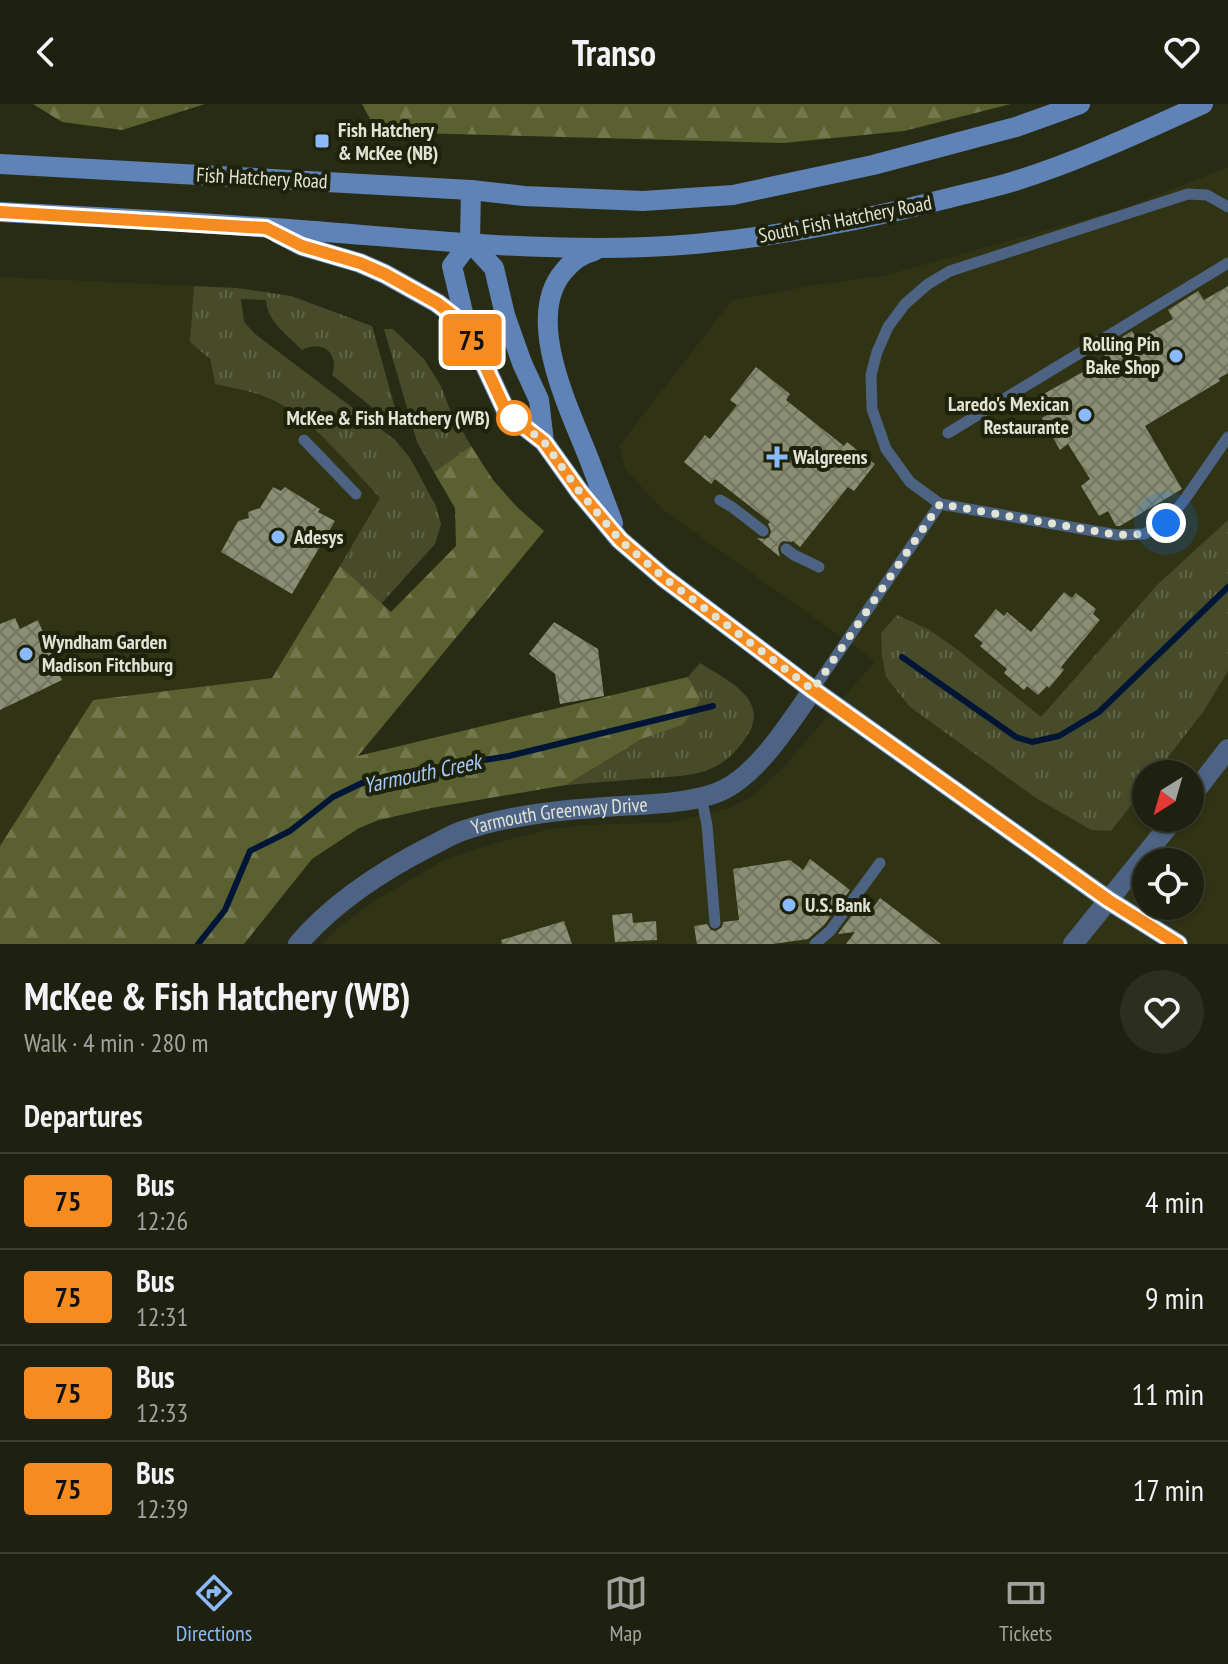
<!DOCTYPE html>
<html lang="en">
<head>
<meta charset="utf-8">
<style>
	body { margin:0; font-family:"PT Sans Narrow",sans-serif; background:#2c2e1e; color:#f1f3f6; height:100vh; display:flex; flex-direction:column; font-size:30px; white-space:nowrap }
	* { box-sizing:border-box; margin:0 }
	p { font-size:26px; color:#a1a39f }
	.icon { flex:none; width:44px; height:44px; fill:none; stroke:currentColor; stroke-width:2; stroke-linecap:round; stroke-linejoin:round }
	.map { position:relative; height:840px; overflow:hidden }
	.sheet { display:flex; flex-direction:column; background:#1f2110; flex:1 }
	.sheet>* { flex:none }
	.badge { padding:0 16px; border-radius:6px; font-size:28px; line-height:52px }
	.needle { width:52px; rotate:217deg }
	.fabs { position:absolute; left:1132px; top:656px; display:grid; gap:16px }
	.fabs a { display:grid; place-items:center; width:72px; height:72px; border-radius:50%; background:#1f2110; box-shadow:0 2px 6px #0004,0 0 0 2px #3c3e30; font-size:40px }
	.you { position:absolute; width:40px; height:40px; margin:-20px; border:6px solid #fff; border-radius:50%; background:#1a73e8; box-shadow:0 0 0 12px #1a73e833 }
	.map>.badge { position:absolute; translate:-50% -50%; box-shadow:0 0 0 4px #fff }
	h2 { padding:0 24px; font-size:30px; line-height:72px }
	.round { display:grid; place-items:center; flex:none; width:84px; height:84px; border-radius:42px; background:#2c2e1e }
	.head { display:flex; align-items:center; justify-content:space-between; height:136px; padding:0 24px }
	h1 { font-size:38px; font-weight:600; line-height:60px }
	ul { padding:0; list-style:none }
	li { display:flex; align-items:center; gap:24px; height:96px; padding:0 24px; border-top:2px solid #3c3e30 }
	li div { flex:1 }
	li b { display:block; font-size:30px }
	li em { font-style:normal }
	li .badge { min-width:88px; font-weight:700; text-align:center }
	header { display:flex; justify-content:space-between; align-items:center; height:104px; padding:0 24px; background:#1f2110; font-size:36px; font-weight:600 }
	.tabs { display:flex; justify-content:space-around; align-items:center; height:112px; border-top:2px solid #3c3e30; background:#1f2110; font-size:22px; color:#a1a39f }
	.tabs a { display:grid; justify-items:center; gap:4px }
	.tabs .active { color:#8bbafc }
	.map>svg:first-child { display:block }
	.built { fill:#303314; fill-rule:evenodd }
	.grass { fill:url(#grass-tufts) }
	.forest { fill:url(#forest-firs) }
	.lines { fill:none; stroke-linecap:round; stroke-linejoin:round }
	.stream { stroke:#011637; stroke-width:6 }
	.building { fill:url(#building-cross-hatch) }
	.lane { stroke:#4d6384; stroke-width:11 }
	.street { stroke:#4d6384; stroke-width:20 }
	.secondary { stroke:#5f83b7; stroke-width:20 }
	.line-casing { stroke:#fff; stroke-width:18 }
	.line { stroke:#f68b1f; stroke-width:12 }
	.walk { stroke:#e1e3d5; stroke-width:8; stroke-dasharray:0 14.4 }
	.poi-dot { fill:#8bbafc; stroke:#1f220b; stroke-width:3 }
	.stop-dot { fill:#fff; stroke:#f68b1f; stroke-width:4 }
	.labels { text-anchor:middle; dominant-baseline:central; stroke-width:8; stroke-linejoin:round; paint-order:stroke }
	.poi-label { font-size:20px; font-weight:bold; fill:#e1e3d5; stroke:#1f220b; text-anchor:start }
	.street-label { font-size:20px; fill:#e1e3d5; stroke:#1f220b }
	.stop-label { font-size:20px; font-weight:bold; fill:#e1e3d5; stroke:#1f220b; text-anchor:end }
	.water-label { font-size:22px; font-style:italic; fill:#a6c9fc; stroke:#1f220b }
</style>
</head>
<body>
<header><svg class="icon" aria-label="back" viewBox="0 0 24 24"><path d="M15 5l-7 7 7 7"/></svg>Transo<svg class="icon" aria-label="heart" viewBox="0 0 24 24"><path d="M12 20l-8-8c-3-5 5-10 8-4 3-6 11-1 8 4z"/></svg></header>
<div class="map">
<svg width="1228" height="840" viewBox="0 0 1228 840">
	<defs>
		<pattern id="grass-tufts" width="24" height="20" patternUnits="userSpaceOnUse" patternTransform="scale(2)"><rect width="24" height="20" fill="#474b29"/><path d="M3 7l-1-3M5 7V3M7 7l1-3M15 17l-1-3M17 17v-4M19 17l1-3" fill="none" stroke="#616547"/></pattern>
		<pattern id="forest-firs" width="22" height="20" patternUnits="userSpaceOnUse" patternTransform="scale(2)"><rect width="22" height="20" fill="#5b6030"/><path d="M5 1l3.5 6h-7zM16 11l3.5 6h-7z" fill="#72774d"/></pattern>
		<pattern id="building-cross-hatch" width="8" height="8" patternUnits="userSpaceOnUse" patternTransform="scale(2)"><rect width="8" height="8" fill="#8a8e73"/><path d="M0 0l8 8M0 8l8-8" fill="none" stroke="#727461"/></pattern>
	</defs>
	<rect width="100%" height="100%" fill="#292c15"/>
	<!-- built -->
	<g class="built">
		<path d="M1228 63V840H322L340 822 376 796 446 755 503 737 551 725 586 721 673 718 729 704 751 693 782 665 875 557 663 406 626 366 619 342 732 196 815 181 883 172 1122 105ZM1146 670H1190V714H1146ZM1146 758H1190V802H1146Z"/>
		<path d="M0 173 194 182V196L215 280 259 290 293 308 330 340 381 394 272 574 93 596 0 742Z"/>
	</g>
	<!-- grass -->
	<g class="grass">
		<path d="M194 182 237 184 291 192 372 222 397 311 394 318 389 317 332 271C340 249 322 235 302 246 288 231 267 218 266 196L241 195 244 218 255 230 395 336 410 354 436 402 441 420 435 440 381 500 340 462 380 394C346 358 306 306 258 290 244 286 229 283 215 280L210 255 190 238Z"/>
		<path d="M384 225H393L424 255 441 282 450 306 471 342 434 368 417 338Z"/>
		<path d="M1228 416V567L1203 608 1155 670H1146V682L1111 727 1091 726 1036 694 910 603 886 573 882 552 881 529 897 511 928 525 958 546 1041 613 1158 480Z"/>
		<path d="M700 559C728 577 773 596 745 635 736 648 724 660 708 666 691 672 670 673 653 674 624 676 595 679 566 681L642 635 683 621 701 595 688 573Z"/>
	</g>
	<!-- forest -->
	<g class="forest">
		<path d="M33 0H205L122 26 62 18Z"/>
		<path d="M362 0H1011L904 27 783 39 377 28Z"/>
		<path d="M471 342 493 376 517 403 544 427 358 652 688 573 701 595 683 621 642 635 566 681 431 704 379 716 359 724 312 755 244 840H0V742L93 596 272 574 340 462 391 508 456 442 455 404 434 368Z"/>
	</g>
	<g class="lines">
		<!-- stream -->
		<g class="stream">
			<path d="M902 553 1016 633 1032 638 1059 632 1099 608 1228 483"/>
			<path d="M198 840 225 806 250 747 290 727 333 693 362 679 397 670 509 652 713 602"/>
		</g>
	</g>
	<!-- building -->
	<g class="building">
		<path d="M1228 182V269L1219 274 1220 277 1145 322 1182 385 1120 422H1116L1108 407 1099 412 1081 382 1090 375 1068 340 1060 346 1042 314 1051 309 1040 292 1106 255 1102 245 1132 227 1137 236 1173 215 1168 206 1198 187 1204 196Z"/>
		<path d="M756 263 790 290 786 296 844 342 847 338 875 360 854 387 848 383 800 443 793 437 791 438 783 437 780 439 778 445 780 453 757 434 765 435 769 433 771 427 768 420 770 418 715 375 711 380 684 358 705 331 710 335 737 301 730 296Z"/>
		<path d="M273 383 281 387 285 383 320 405 318 408 335 417 292 490 221 448 238 417 249 414 248 408 260 404Z"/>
		<path d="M1064 488 1072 494 1076 489 1096 505 1093 510 1100 516 1061 563 1064 566 1049 584 1047 582 1038 591 1027 582 1024 586 1004 569 1007 565 980 542 983 539 974 532 996 505 1004 512 1007 508 1031 528Z"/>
		<path d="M15 514 20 525 38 516 62 576 0 606V520Z"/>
		<path d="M554 518 598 545 604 592 560 600 555 570 529 550Z"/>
		<path d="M810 755 850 786 824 821 808 835 773 840H697L694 822 707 820 711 826 716 827 722 823 723 818 739 816 733 765 790 756 803 766Z"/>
		<path d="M880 794 941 840H846L855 828 838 830 863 796 873 804Z"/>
		<path d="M632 809 633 819 656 817 657 836 615 838 612 811Z"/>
		<path d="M564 817 572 840H502L501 836Z"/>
	</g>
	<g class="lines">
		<!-- lane -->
		<g class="lane">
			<path d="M948 329 1228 159"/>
			<path d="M304 336 356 390"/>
			<path d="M720 396 732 403 763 427"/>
			<path d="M940 400 1117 431 1144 430 1166 419 1185 395 1228 333"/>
			<path d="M786 445 794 451 819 463"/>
			<path d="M813 586 940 400 910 378 886 345 872 305 871 271 877 248 888 223 905 200 928 180 950 167 1188 90 1207 91 1228 103"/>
			<path d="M701 692 707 721 715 819"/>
			<path d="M815 840 830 827 880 759"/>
		</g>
		<!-- street -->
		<g class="street">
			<path d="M1190 694 1228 645"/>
			<path id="s1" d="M298 840C334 798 380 768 429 743 440 738 450 731 462 727 503 713 549 707 593 704 630 700 692 702 725 685 761 666 789 619 813 586"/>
			<path d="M1073 840 1175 714"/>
		</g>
		<!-- secondary -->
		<g class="secondary">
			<path d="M0 60 471 86 524 92 643 97 733 91 873 61 1016 23 1080 0"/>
			<path d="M471 86 470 138 452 162 466 221 507 309 544 338 579 387 620 436 663 473 813 586 1108 796 1178 840"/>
			<path d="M0 108C105 113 209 119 314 127 440 137 568 151 695 140 781 132 865 116 949 94 971 88 993 84 1015 77 1079 57 1141 28 1203 0"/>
			<path d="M277 129 302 142 360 159 385 170 437 199 466 221"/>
			<path d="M470 138 494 164 505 211 522 259 539 296 544 338"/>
			<path d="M594 147C582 150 572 157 564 167 523 214 570 306 589 355 597 376 605 397 613 419"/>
		</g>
	</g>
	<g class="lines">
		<defs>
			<path id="line" d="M0 108 266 124 302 142 360 159 385 170 437 199 466 221 507 309 544 338 579 387 620 436 663 473 813 586 1108 796 1178 840"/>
		</defs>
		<!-- line casing -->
		<use href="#line" class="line-casing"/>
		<!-- line -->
		<use href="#line" class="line"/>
		<!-- walk -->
		<path class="walk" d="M514 314 507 309 544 338 579 387 620 436 663 473 813 586 940 400 1117 431 1144 430 1166 419"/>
	</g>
	<!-- markers -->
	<g class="poi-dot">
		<rect x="314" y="29" width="16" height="16" rx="4"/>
		<circle cx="1176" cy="252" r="8"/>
		<circle cx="1085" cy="311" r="8"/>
		<path d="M773 341h8v8h8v8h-8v8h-8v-8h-8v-8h8z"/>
		<circle cx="278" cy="433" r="8"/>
		<circle cx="26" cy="550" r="8"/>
		<circle cx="789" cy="801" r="8"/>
	</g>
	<circle class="stop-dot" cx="514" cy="314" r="16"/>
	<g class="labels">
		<!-- poi labels -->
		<g class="poi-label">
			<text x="338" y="26">Fish Hatchery<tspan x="338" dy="23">&amp; McKee (NB)</tspan></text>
			<text x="1160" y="240" text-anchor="end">Rolling Pin<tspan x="1160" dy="23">Bake Shop</tspan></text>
			<text x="1069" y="300" text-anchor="end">Laredo's Mexican<tspan x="1069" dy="23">Restaurante</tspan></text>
			<text x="793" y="353">Walgreens</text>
			<text x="294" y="433">Adesys</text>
			<text x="42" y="538">Wyndham Garden<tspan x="42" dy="23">Madison Fitchburg</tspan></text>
			<text x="805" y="801">U.S. Bank</text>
		</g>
		<!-- street labels -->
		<g class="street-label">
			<text transform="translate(262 74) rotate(3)">Fish Hatchery Road</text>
			<text transform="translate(845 115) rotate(-11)">South Fish Hatchery Road</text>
			<text stroke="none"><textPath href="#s1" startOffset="300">Yarmouth Greenway Drive</textPath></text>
		</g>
		<!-- stop labels -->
		<g class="stop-label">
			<text x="490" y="314">McKee &amp; Fish Hatchery (WB)</text>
		</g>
		<!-- water labels -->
		<g class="water-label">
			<text transform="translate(422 669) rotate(-12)">Yarmouth Creek</text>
		</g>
	</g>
</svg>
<div class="fabs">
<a><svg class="needle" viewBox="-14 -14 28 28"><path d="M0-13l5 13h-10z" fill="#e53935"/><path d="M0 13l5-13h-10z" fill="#a1a39f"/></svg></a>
<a><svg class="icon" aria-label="locate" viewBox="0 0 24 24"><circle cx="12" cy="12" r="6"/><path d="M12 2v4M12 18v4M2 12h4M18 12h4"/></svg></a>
</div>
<div class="you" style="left:1166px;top:419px"></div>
<b class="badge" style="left:472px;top:236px;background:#f68b1f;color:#111">75</b>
</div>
<section class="sheet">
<div class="head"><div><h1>McKee &amp; Fish Hatchery (WB)</h1><p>Walk · 4 min · 280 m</p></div><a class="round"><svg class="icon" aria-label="heart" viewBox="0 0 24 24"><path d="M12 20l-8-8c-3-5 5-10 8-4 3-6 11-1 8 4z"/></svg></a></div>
<h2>Departures</h2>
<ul>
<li><span class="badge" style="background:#f68b1f;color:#111">75</span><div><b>Bus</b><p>12:26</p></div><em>4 min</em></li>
<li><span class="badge" style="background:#f68b1f;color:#111">75</span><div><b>Bus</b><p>12:31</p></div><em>9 min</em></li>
<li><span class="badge" style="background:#f68b1f;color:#111">75</span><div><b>Bus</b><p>12:33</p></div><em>11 min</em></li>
<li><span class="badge" style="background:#f68b1f;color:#111">75</span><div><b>Bus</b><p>12:39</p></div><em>17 min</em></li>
</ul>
</section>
<nav class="tabs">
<a class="active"><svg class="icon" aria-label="directions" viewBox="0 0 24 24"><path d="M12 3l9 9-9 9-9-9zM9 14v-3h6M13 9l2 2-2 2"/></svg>Directions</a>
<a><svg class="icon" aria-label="map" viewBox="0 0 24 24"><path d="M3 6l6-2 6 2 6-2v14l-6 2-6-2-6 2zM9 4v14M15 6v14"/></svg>Map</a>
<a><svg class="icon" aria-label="tickets" viewBox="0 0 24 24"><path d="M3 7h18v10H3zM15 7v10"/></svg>Tickets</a>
</nav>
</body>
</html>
